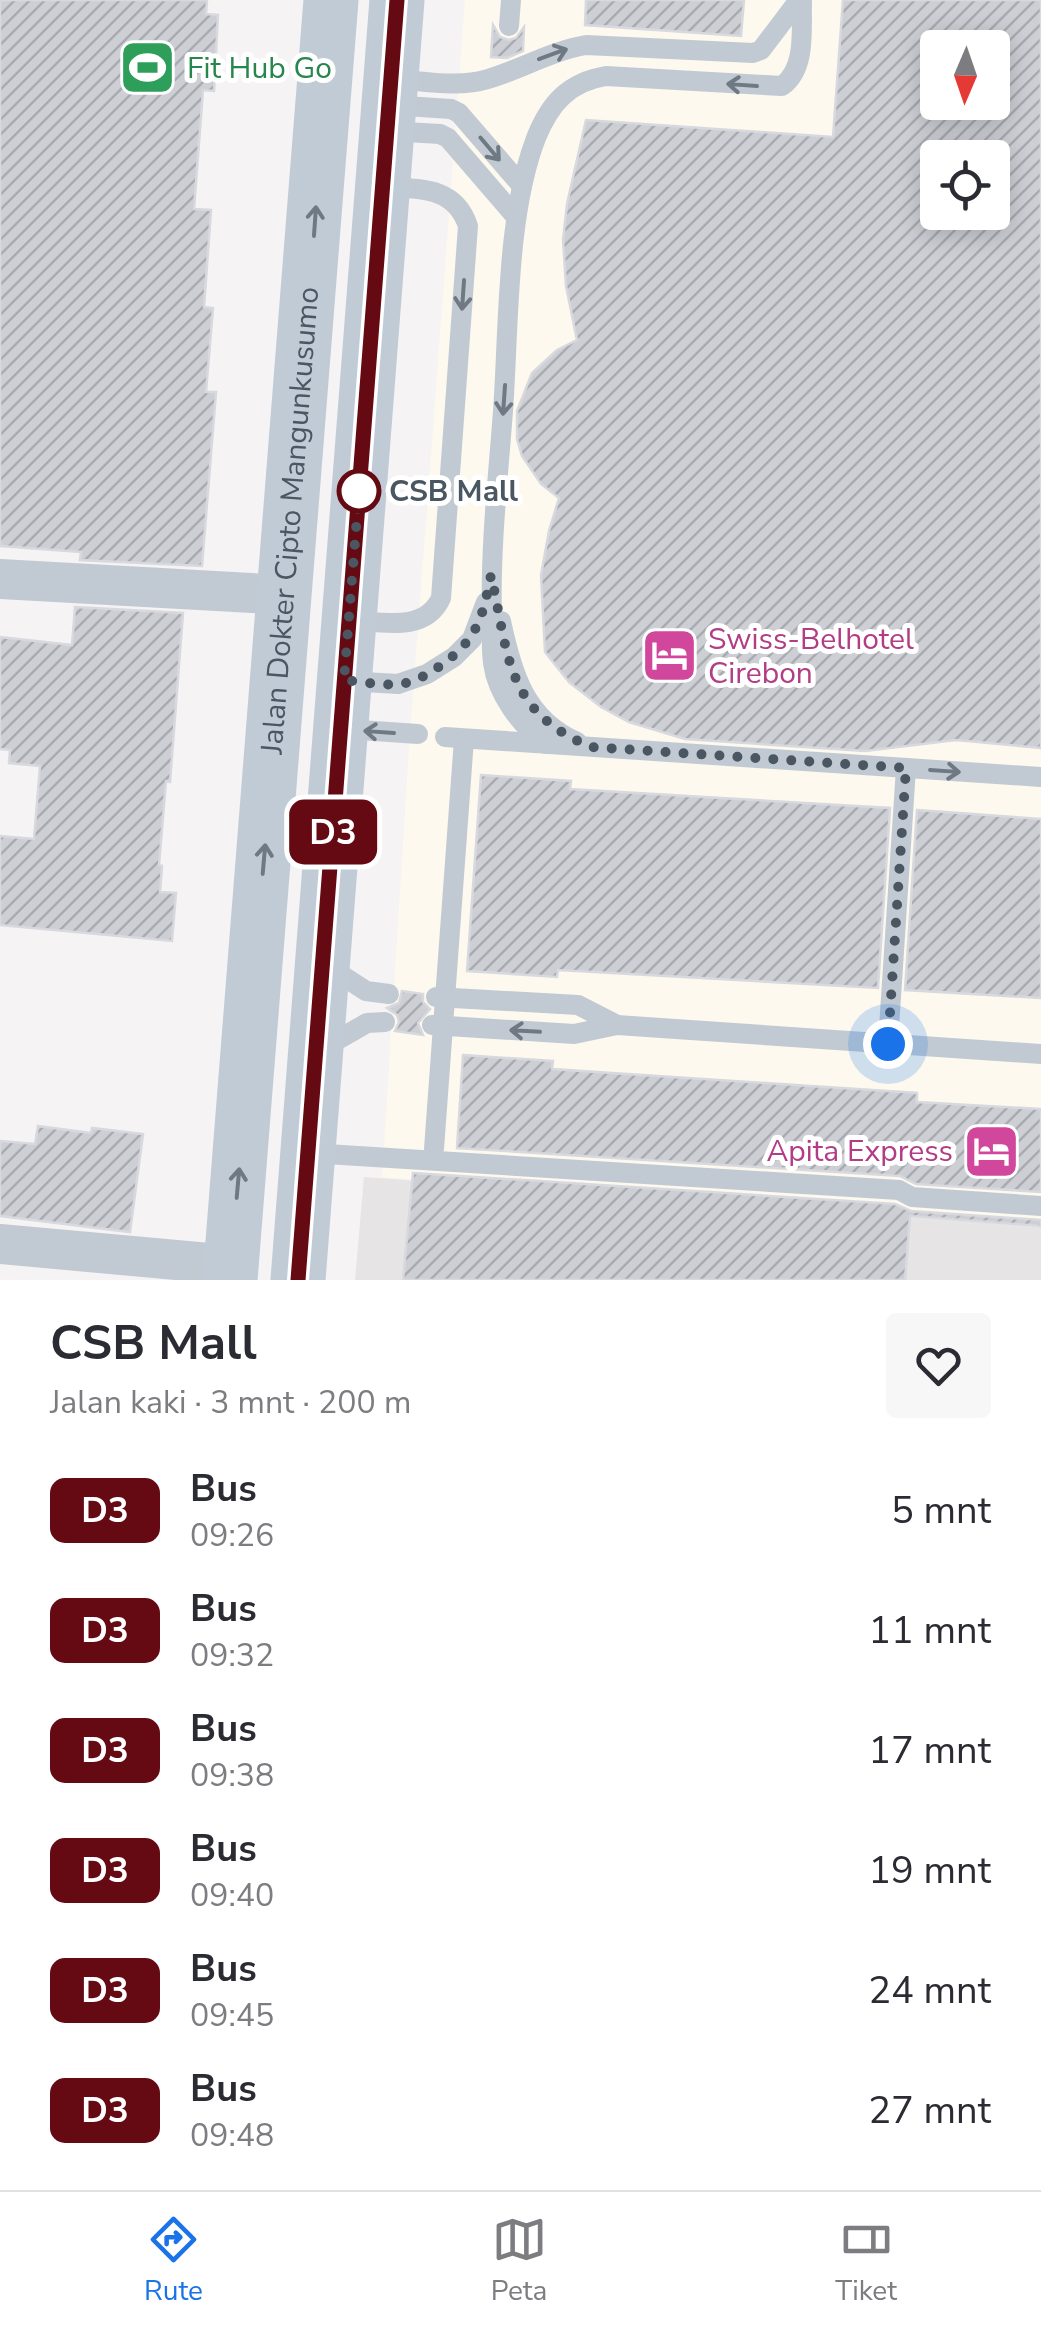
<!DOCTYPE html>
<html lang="id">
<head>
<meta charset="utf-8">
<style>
	body { margin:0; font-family:"Nunito Sans",sans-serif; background:#f7f7f7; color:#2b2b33; height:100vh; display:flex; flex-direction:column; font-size:38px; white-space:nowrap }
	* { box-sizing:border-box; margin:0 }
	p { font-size:32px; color:#7c7c81 }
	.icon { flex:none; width:55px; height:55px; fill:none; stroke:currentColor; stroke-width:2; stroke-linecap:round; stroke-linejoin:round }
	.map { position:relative; height:1280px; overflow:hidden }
	.sheet { display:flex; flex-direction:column; background:#fff; flex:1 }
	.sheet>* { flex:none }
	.badge { padding:0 20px; border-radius:15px; font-size:35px; line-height:65px }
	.needle { width:65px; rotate:182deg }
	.fabs { position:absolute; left:920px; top:30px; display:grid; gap:20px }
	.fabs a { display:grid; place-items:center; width:90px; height:90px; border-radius:10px; background:#fff; box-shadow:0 5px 25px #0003; font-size:50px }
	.you { position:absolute; width:50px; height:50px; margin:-25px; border:8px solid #fff; border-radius:50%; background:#1a73e8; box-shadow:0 0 0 15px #1a73e833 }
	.map>.badge { position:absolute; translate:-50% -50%; box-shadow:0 0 0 5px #fff }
	.round { display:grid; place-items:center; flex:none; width:105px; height:105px; border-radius:10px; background:#f7f7f7 }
	.overview { display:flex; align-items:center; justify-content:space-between; height:170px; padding:0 50px }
	h1 { font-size:48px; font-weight:700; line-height:75px }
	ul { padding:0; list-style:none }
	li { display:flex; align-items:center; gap:30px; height:120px; padding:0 50px }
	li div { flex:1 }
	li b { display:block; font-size:38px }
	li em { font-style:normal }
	li .badge { min-width:110px; font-weight:700; text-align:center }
	.tab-bar { display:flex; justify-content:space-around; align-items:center; height:140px; border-top:2px solid #e1e1e2; background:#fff; font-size:28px; color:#7c7c81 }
	.tab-bar a { display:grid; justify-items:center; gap:5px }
	.tab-bar .on { color:#1a73e8 }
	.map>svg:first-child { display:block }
	.commercial { fill:#fdf9ef; fill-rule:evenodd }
	.education { fill:#e6e4e5 }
	.building { fill:url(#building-hatch); stroke:#d7d9de; stroke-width:2.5; fill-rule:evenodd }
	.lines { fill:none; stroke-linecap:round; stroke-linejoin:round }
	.service { stroke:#c1cad2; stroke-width:20 }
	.minor { stroke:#c1cad2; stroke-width:40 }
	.secondary { stroke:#c1cbd6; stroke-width:55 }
	.oneway { stroke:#6e7983 }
	.oneway2 { stroke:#6e7984 }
	.line-casing { stroke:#fff; stroke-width:22 }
	.line { stroke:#650912; stroke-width:15 }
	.walk { stroke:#4a5661; stroke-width:10; stroke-dasharray:0 18 }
	.stop-dot { fill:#fff; stroke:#650912; stroke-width:5 }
	.labels { text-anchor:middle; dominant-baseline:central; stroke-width:10; stroke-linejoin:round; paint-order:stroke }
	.leisure-label { font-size:30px; fill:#27864d; stroke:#fff; text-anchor:start }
	.stop-label { font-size:30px; font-weight:bold; fill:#4a5661; stroke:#fff; text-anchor:start }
	.street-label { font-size:30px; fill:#4a5661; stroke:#fff }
	.hotel-label { font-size:30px; fill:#b23c85; stroke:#fff; text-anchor:start }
</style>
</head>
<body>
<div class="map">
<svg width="1041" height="1280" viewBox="0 0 1041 1280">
	<defs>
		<pattern id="building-hatch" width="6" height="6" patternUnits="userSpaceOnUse" patternTransform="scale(2.5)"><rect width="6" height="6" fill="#cdcfd5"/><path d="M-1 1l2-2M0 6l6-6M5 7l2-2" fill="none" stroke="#a8abb0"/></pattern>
	</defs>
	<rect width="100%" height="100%" fill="#f5f3f3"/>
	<!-- commercial -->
	<path class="commercial" d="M465 0H1041V1226L382 1177 409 748ZM938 48H992V102H938ZM938 158H992V212H938Z"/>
	<!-- education -->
	<path class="education" d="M364 1177 1041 1227V1280H355Z"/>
	<!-- building -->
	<g class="building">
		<path d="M0 0H207L206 14 218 15 214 91 203 90 194 209 211 210 204 307 213 308 206 392H216L202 566 80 560 81 552 0 546Z"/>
		<path d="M586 0H744L741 36 585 25Z"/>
		<path d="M843 0H1041V748L956 740 865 751 685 739 629 722 601 707 569 682 545 652 541 575 549 531 559 498 541 484 522 456 517 439V411L532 373 557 350 577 340 566 286 563 240 567 204 586 120 833 137ZM938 48H992V102H938ZM938 158H992V212H938Z"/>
		<path d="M493 25 500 37 509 40 516 38 524 27 523 51 507 58 491 57Z"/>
		<path d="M75 607 183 613 170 782 166 781 159 865 162 866 160 892 176 893 172 941 0 925V836L34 839 40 766 9 763 10 750 0 749V637L72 645Z"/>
		<path d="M481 775 571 781 570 789 890 808 878 988 558 970 557 977 467 971Z"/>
		<path d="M917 810 1041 819V998L905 990Z"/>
		<path d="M402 991 423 994V1002L430 1009 418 1023 423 1035 395 1031 399 1022 397 1015 387 1008 399 1003Z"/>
		<path d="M463 1055 553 1061 552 1069 917 1093V1102L1041 1109V1192L916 1184 900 1176 457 1148Z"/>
		<path d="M38 1126 91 1133 92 1128 143 1134 130 1232 0 1216V1141L35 1144Z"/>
		<path d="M413 1173 895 1204 911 1211 1041 1220V1226L910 1216 905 1280H403Z"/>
	</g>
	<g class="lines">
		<!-- service -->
		<g class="service">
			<path d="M509 26 511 0"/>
			<path d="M393 79C423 81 459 88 488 79 522 69 551 51 586 45L753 53 761 50 799 0"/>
			<path d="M389 105 451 109 459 113 522 186"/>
			<path d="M388 131 440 134 448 138 516 217"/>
			<path d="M351 620C382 622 425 633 441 598L468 226C455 186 419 189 384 187"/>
			<path d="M501 621C512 673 525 719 577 742"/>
			<path d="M346 681 398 684 427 674 454 657 472 639 486 602"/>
			<path d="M345 729 418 734"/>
			<path d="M445 737 1041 777"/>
			<path d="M546 744C521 726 497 694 493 663 491 648 492 632 492 617 490 548 498 479 503 411 509 327 506 216 536 138 550 103 569 82 606 76L782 86C807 68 801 28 802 0"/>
			<path d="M329 967 366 991 389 994"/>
			<path d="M436 997 578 1005 617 1025"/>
			<path d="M432 1025 574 1034 617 1025 1041 1054"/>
			<path d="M888 1043 906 768"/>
			<path d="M325 1047 367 1023 385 1022"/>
			<path d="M434 1149 464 739"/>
			<path d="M310 1153 899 1190 912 1197 1041 1206"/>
		</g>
		<!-- minor -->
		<g class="minor">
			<path d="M0 579 286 595"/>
			<path d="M0 1244 231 1265"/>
		</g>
		<!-- secondary -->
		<g class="secondary">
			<path id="s1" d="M230 1280 331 0"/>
			<path d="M298 1280 397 0"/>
		</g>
	</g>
	<!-- one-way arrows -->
	<defs><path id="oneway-shaft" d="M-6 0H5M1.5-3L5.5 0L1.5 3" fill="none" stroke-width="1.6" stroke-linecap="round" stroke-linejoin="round" transform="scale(2.5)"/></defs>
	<g class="oneway">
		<use href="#oneway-shaft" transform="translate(553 54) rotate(-20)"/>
		<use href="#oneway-shaft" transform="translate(742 85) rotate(-176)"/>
		<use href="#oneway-shaft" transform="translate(490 149) rotate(50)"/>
		<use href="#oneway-shaft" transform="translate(463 295) rotate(94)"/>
		<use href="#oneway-shaft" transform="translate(504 400) rotate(94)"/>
		<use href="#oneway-shaft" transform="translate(379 732) rotate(-176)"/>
		<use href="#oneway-shaft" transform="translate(945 771) rotate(4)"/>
		<use href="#oneway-shaft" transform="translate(525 1031) rotate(-177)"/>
	</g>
	<g class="oneway2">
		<use href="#oneway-shaft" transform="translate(315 221) rotate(-86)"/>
		<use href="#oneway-shaft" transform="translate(264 859) rotate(-85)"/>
		<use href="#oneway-shaft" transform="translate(238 1183) rotate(-85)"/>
	</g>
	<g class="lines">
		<defs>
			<path id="line" d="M298 1280 397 0"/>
		</defs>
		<!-- line casing -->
		<use href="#line" class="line-casing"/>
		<!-- line -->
		<use href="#line" class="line"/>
		<!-- walk -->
		<path class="walk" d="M359 491 344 680C362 682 382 686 400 684 413 683 426 675 437 668 477 641 482 620 491 575 509 656 505 711 591 747L906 768 888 1044"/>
	</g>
	<!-- icons -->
	<defs>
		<symbol id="stadium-square" viewBox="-11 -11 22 22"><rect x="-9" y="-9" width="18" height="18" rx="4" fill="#2e9e5b" stroke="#fff"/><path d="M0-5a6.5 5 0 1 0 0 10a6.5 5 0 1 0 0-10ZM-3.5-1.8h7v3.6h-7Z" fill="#fff"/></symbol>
		<symbol id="hotel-square" viewBox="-11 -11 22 22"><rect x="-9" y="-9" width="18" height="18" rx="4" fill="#d1479c" stroke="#fff"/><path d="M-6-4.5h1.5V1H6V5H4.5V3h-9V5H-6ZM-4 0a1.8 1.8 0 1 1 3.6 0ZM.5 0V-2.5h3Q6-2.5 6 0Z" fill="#fff"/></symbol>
	</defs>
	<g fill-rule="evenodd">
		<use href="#stadium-square" x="116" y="36" width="63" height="63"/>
		<use href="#hotel-square" x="638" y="624" width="63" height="63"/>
		<use href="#hotel-square" x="960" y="1120" width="63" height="63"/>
	</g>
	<!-- markers -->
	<circle class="stop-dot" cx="359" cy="491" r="20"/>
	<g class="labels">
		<!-- leisure labels -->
		<g class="leisure-label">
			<text x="187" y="68">Fit Hub Go</text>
		</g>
		<!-- stop labels -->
		<g class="stop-label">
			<text x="389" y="491">CSB Mall</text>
		</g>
		<!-- street labels -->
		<g class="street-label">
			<text stroke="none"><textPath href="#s1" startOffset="762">Jalan Dokter Cipto Mangunkusumo</textPath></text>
		</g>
		<!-- hotel labels -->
		<g class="hotel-label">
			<text x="708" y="639">Swiss-Belhotel<tspan x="708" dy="34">Cirebon</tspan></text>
			<text x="953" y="1151" text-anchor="end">Apita Express</text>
		</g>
	</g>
</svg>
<div class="fabs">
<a><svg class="needle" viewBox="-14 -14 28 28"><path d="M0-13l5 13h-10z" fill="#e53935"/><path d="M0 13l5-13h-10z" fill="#7c7c81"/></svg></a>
<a><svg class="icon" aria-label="locate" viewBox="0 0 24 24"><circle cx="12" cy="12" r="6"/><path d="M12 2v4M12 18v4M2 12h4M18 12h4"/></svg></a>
</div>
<div class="you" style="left:888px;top:1044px"></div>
<b class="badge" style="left:333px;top:832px;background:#650912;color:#fff">D3</b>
</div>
<section class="sheet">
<div class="overview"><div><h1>CSB Mall</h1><p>Jalan kaki · 3 mnt · 200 m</p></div><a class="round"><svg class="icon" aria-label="heart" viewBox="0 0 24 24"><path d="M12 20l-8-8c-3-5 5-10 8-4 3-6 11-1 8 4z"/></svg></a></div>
<ul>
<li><span class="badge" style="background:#650912;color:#fff">D3</span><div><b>Bus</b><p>09:26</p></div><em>5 mnt</em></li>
<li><span class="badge" style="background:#650912;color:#fff">D3</span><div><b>Bus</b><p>09:32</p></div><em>11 mnt</em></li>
<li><span class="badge" style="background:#650912;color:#fff">D3</span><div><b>Bus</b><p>09:38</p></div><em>17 mnt</em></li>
<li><span class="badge" style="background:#650912;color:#fff">D3</span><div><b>Bus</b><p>09:40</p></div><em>19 mnt</em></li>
<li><span class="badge" style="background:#650912;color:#fff">D3</span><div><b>Bus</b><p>09:45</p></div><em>24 mnt</em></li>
<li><span class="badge" style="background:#650912;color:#fff">D3</span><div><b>Bus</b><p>09:48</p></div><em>27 mnt</em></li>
</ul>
</section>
<nav class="tab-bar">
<a class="on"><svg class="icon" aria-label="directions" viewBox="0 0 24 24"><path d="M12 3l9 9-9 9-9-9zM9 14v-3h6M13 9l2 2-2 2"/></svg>Rute</a>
<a><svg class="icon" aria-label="map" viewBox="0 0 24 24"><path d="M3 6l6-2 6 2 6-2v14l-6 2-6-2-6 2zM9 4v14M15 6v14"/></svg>Peta</a>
<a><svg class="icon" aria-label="tickets" viewBox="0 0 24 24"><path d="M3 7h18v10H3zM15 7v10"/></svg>Tiket</a>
</nav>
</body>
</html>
